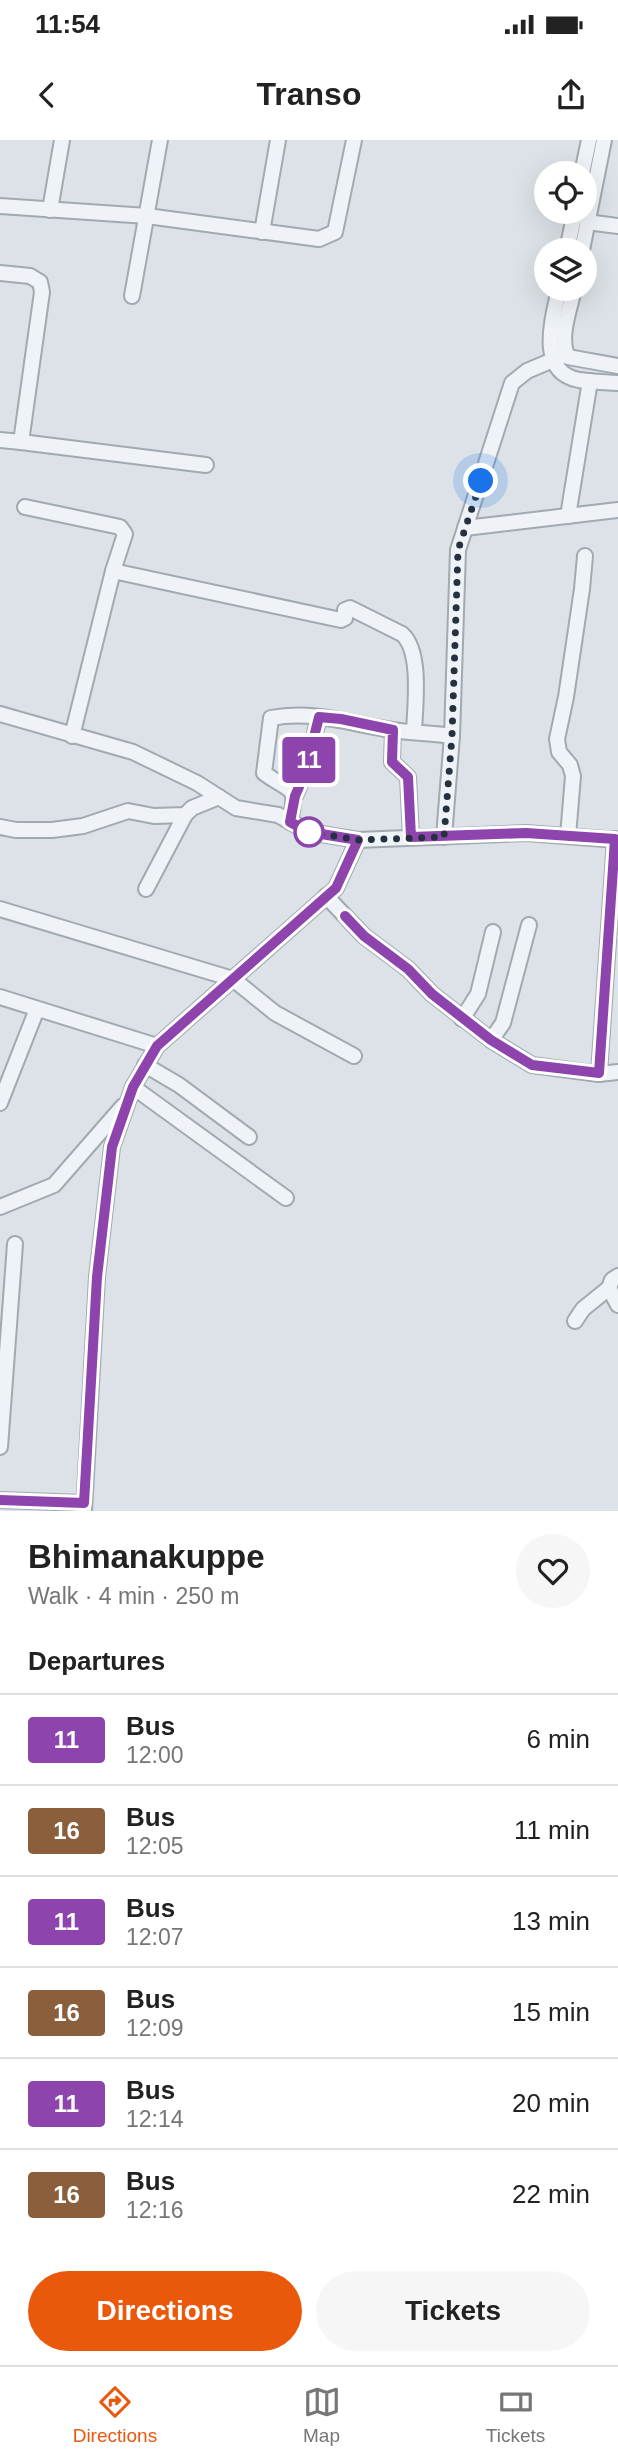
<!DOCTYPE html>
<html lang="en">
<head>
<meta charset="utf-8">
<style>
	body { margin:0; font-family:Helvetica,sans-serif; background:#f6f6f6; color:#222; height:100vh; display:flex; flex-direction:column; font-size:26px; white-space:nowrap }
	* { box-sizing:border-box; margin:0 }
	p { font-size:23px; color:#767676 }
	.icon { flex:none; width:38px; height:38px; fill:none; stroke:currentColor; stroke-width:2; stroke-linecap:round; stroke-linejoin:round }
	.map { position:relative; height:1371px; overflow:hidden }
	.side { display:flex; flex-direction:column; background:#fff; flex:1 }
	.side>* { flex:none }
	.badge { padding:0 14px; border-radius:5px; font-size:24px; line-height:46px }
	.controls { position:absolute; left:534px; top:21px; display:grid; gap:14px }
	.controls a { display:grid; place-items:center; width:63px; height:63px; border-radius:50%; background:#fff; box-shadow:0 7px 28px #0002; font-size:35px }
	.you { position:absolute; width:35px; height:35px; margin:-18px; border:5px solid #fff; border-radius:50%; background:#1a73e8; box-shadow:0 0 0 10px #1a73e833 }
	.map>.badge { position:absolute; translate:-50% -50%; box-shadow:0 0 0 4px #fff }
	h2 { padding:0 28px; font-size:26px; line-height:63px }
	.round { display:grid; place-items:center; flex:none; width:74px; height:74px; border-radius:37px; background:#f6f6f6 }
	.overview { display:flex; align-items:center; justify-content:space-between; height:119px; padding:0 28px }
	h1 { font-size:33px; font-weight:700; line-height:52px }
	.primary-button { display:flex; gap:14px; margin-top:auto; padding:14px 28px }
	.primary-button a { flex:1; height:80px; border-radius:42px; background:#ea580c; color:#fff; font-size:28px; font-weight:700; line-height:80px; text-align:center }
	.primary-button a+a { background:#f6f6f6; color:#222 }
	ul { padding:0; list-style:none }
	li { display:flex; align-items:center; gap:21px; height:91px; padding:0 28px; border-top:2px solid #e0e0e0 }
	li div { flex:1 }
	li b { display:block; font-size:26px }
	li em { font-style:normal }
	li .badge { min-width:77px; font-weight:700; text-align:center }
	.status { display:flex; justify-content:space-between; align-items:center; height:49px; padding:0 35px; background:#fff; direction:ltr }
	.status svg { height:19px; fill:currentColor }
	header { display:flex; justify-content:space-between; align-items:center; height:91px; padding:0 28px; background:#fff; font-size:32px; font-weight:700 }
	.dock { display:flex; justify-content:space-around; align-items:center; height:98px; border-top:2px solid #e0e0e0; background:#fff; font-size:19px; color:#767676 }
	.dock a { display:grid; justify-items:center; gap:4px }
	.dock .on { color:#ea580c }
	.map>svg:first-child { display:block }
	.lines { fill:none; stroke-linecap:round; stroke-linejoin:round }
	.minor-casing { stroke:#a1a9b1; stroke-width:18 }
	.minor { stroke:#eff2f6; stroke-width:14 }
	.line-casing { stroke:#fff; stroke-width:16 }
	.line { stroke:#8e44ad; stroke-width:10 }
	.walk { stroke:#25313f; stroke-width:7; stroke-dasharray:0 12.6 }
	.stop-dot { fill:#fff; stroke:#8e44ad; stroke-width:3.5 }
</style>
</head>
<body>
<div class="status"><b>11:54</b><svg viewBox="0 0 49 12"><path d="M0 12V9h3v3zM5 12V6h3v6zM10 12V3h3v9zM15 12V0h3v12zM26 1h20v11H26zM47 4h2v5h-2z"/></svg></div>
<header><svg class="icon" aria-label="back" viewBox="0 0 24 24"><path d="M15 5l-7 7 7 7"/></svg>Transo<svg class="icon" aria-label="share" viewBox="0 0 24 24"><path d="M12 15V3M7 8l5-5 5 5M5 13v7h14v-7"/></svg></header>
<div class="map">
<svg width="618" height="1371" viewBox="0 0 618 1371">
	<rect width="100%" height="100%" fill="#dce2e7"/>
	<g class="lines">
		<defs>
			<g id="minor">
				<path d="M582 33 589 0"/>
				<path d="M0 66 147 76 319 99 335 92 354 0"/>
				<path d="M50 70 62 0"/>
				<path d="M587 82 618 86"/>
				<path d="M262 92 278 0"/>
				<path d="M567 110 575 72"/>
				<path d="M582 110 604 0"/>
				<path d="M0 133 30 136 40 142 42 152 21 302 0 300"/>
				<path d="M559 149C553 178 536 232 579 240 592 242 605 242 618 243"/>
				<path d="M574 149C570 169 558 198 568 217L618 226"/>
				<path d="M132 156 160 0"/>
				<path d="M21 302 206 325"/>
				<path d="M25 367 120 387 125 394 113 431 72 596"/>
				<path d="M568 376 590 241"/>
				<path d="M465 388 618 370"/>
				<path d="M113 431 341 480 345 478V470L350 468 402 494C422 511 415 567 414 591"/>
				<path d="M0 574 133 612 197 643 236 668 278 675 309 692 358 700 526 693 618 700"/>
				<path d="M393 591 392 622 408 637 411 697"/>
				<path d="M295 656 305 633 319 577"/>
				<path d="M290 682C298 643 292 654 264 633L271 578C314 570 351 584 392 590 412 593 432 593 452 596"/>
				<path d="M0 687 16 690H52L83 686 128 671 154 676 185 675 192 668 219 657"/>
				<path d="M568 696 573 636 570 625 559 612 557 599 566 557 582 449 585 416"/>
				<path d="M444 697 452 596 458 410 512 243 527 231 567 214"/>
				<path d="M146 749 185 675"/>
				<path d="M326 756 364 796 408 829 432 854 491 900 532 925 599 934 618 932"/>
				<path d="M0 769 233 839 275 873 354 916"/>
				<path d="M0 857 157 906"/>
				<path d="M462 879 478 854 493 792"/>
				<path d="M491 900 503 883 529 785"/>
				<path d="M145 925 179 945 249 997"/>
				<path d="M599 934 615 699"/>
				<path d="M133 947 286 1058"/>
				<path d="M0 963 37 869"/>
				<path d="M0 1067 54 1045 123 966"/>
				<path d="M618 1136 612 1140 609 1148 618 1165"/>
				<path d="M575 1181 583 1169 609 1148"/>
				<path d="M0 1307 15 1104"/>
				<path d="M0 1360 84 1363"/>
				<path d="M84 1371 97 1137 112 1007 133 947 157 906 336 748 358 700"/>
			</g>
		</defs>
		<!-- minor casing -->
		<use href="#minor" class="minor-casing"/>
		<!-- minor -->
		<use href="#minor" class="minor"/>
	</g>
	<g class="lines">
		<defs>
			<path id="line" d="M0 1360 84 1363 97 1137 112 1007 133 947 157 906 336 748 358 700 309 692 290 682 295 656 305 633 319 577 341 579 393 590 392 622 408 637 411 697 526 693 615 699 599 933 532 925 491 900 432 854 408 829 364 796 345 776"/>
		</defs>
		<!-- line casing -->
		<use href="#line" class="line-casing"/>
		<!-- line -->
		<use href="#line" class="line"/>
		<!-- walk -->
		<path class="walk" d="M309 692 358 700 444 697 452 596 458 410 481 341"/>
	</g>
	<!-- markers -->
	<circle class="stop-dot" cx="309" cy="692" r="14"/>
</svg>
<div class="controls">
<a><svg class="icon" aria-label="locate" viewBox="0 0 24 24"><circle cx="12" cy="12" r="6"/><path d="M12 2v4M12 18v4M2 12h4M18 12h4"/></svg></a>
<a><svg class="icon" aria-label="layers" viewBox="0 0 24 24"><path d="M12 4l9 5-9 5-9-5zM3 14l9 5 9-5"/></svg></a>
</div>
<div class="you" style="left:481px;top:341px"></div>
<b class="badge" style="left:309px;top:620px;background:#8e44ad;color:#fff">11</b>
</div>
<section class="side">
<div class="overview"><div><h1>Bhimanakuppe</h1><p>Walk · 4 min · 250 m</p></div><a class="round"><svg class="icon" aria-label="heart" viewBox="0 0 24 24"><path d="M12 20l-8-8c-3-5 5-10 8-4 3-6 11-1 8 4z"/></svg></a></div>
<h2>Departures</h2>
<ul>
<li><span class="badge" style="background:#8e44ad;color:#fff">11</span><div><b>Bus</b><p>12:00</p></div><em>6 min</em></li>
<li><span class="badge" style="background:#8b5e3c;color:#fff">16</span><div><b>Bus</b><p>12:05</p></div><em>11 min</em></li>
<li><span class="badge" style="background:#8e44ad;color:#fff">11</span><div><b>Bus</b><p>12:07</p></div><em>13 min</em></li>
<li><span class="badge" style="background:#8b5e3c;color:#fff">16</span><div><b>Bus</b><p>12:09</p></div><em>15 min</em></li>
<li><span class="badge" style="background:#8e44ad;color:#fff">11</span><div><b>Bus</b><p>12:14</p></div><em>20 min</em></li>
<li><span class="badge" style="background:#8b5e3c;color:#fff">16</span><div><b>Bus</b><p>12:16</p></div><em>22 min</em></li>
</ul>
<div class="primary-button"><a>Directions</a><a>Tickets</a></div>
</section>
<nav class="dock">
<a class="on"><svg class="icon" aria-label="directions" viewBox="0 0 24 24"><path d="M12 3l9 9-9 9-9-9zM9 14v-3h6M13 9l2 2-2 2"/></svg>Directions</a>
<a><svg class="icon" aria-label="map" viewBox="0 0 24 24"><path d="M3 6l6-2 6 2 6-2v14l-6 2-6-2-6 2zM9 4v14M15 6v14"/></svg>Map</a>
<a><svg class="icon" aria-label="tickets" viewBox="0 0 24 24"><path d="M3 7h18v10H3zM15 7v10"/></svg>Tickets</a>
</nav>
</body>
</html>
